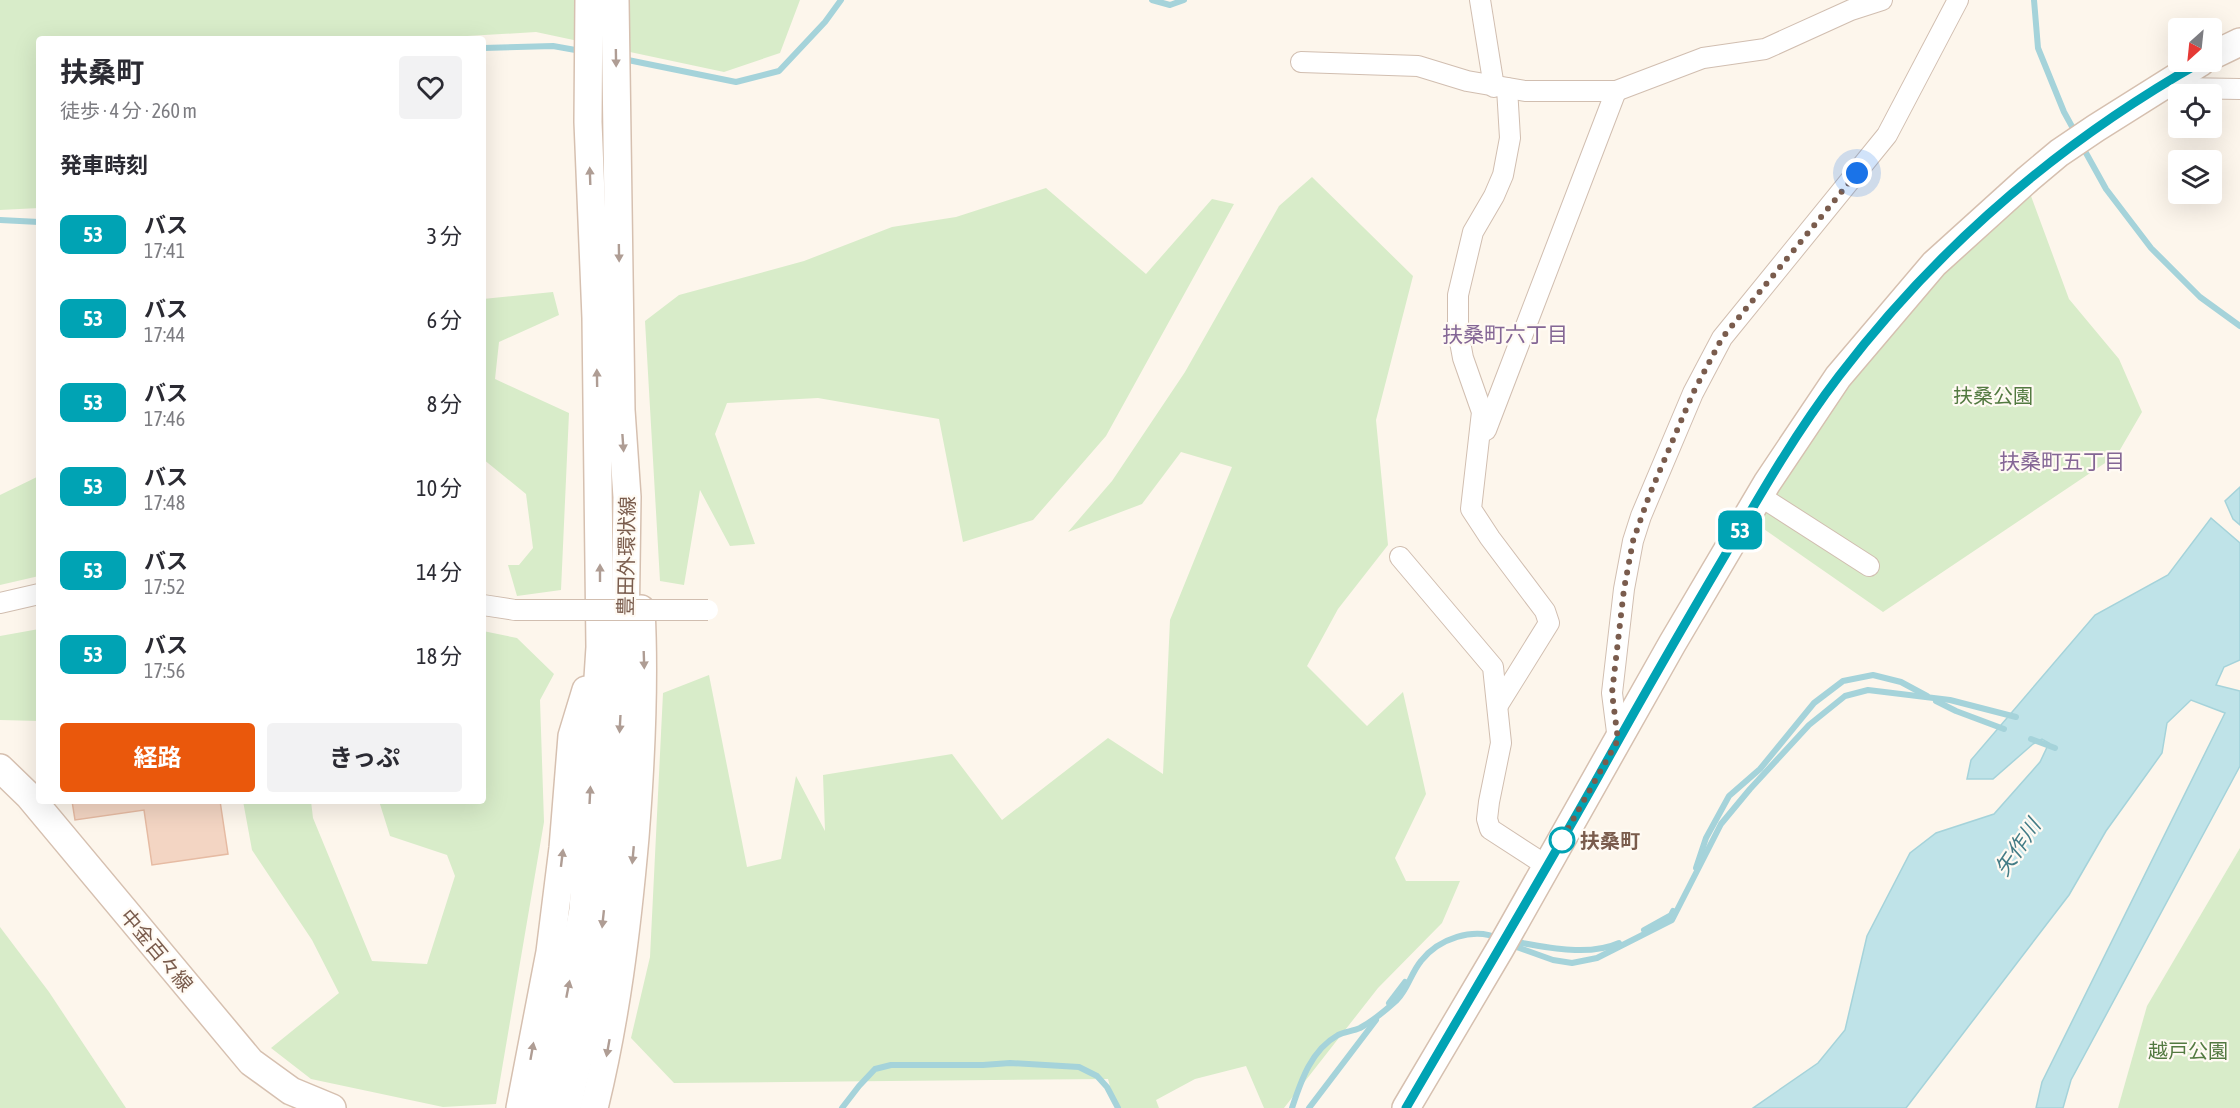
<!DOCTYPE html>
<html lang="ja">
<head>
<meta charset="utf-8">
<style>
	body { margin:0; font-family:"Asap Condensed","Noto Sans JP",sans-serif; background:#f2f2f3; color:#2b2b33; height:100vh; display:flex; flex-direction:column; font-size:22px; white-space:nowrap }
	* { box-sizing:border-box; margin:0 }
	p { font-size:20px; color:#7c7c81 }
	.icon { flex:none; width:33px; height:33px; fill:none; stroke:currentColor; stroke-width:2; stroke-linecap:round; stroke-linejoin:round }
	.map { position:relative; flex:1; overflow:hidden }
	.panel { position:absolute; left:36px; top:36px; width:450px; height:768px; display:flex; flex-direction:column; background:#fff; border-radius:6px; box-shadow:0 6px 24px #0002 }
	.panel>* { flex:none }
	.badge { padding:0 12px; border-radius:9px; font-size:21px; line-height:39px }
	.needle { width:39px; rotate:207deg }
	.tools { position:absolute; left:2168px; top:18px; display:grid; gap:12px }
	.tools a { display:grid; place-items:center; width:54px; height:54px; border-radius:6px; background:#fff; box-shadow:0 6px 24px #0002; font-size:30px }
	.you { position:absolute; width:30px; height:30px; margin:-15px; border:4px solid #fff; border-radius:50%; background:#1a73e8; box-shadow:0 0 0 9px #1a73e833 }
	.map>.badge { position:absolute; translate:-50% -50%; box-shadow:0 0 0 3px #fff }
	h2 { padding:0 24px; font-size:22px; line-height:54px }
	.round { display:grid; place-items:center; flex:none; width:63px; height:63px; border-radius:6px; background:#f2f2f3 }
	.headline { display:flex; align-items:center; justify-content:space-between; height:102px; padding:0 24px }
	h1 { font-size:28px; font-weight:700; line-height:45px }
	.action { display:flex; gap:12px; margin-top:auto; padding:12px 24px }
	.action a { flex:1; height:69px; border-radius:6px; background:#ea580c; color:#fff; font-size:24px; font-weight:700; line-height:69px; text-align:center }
	.action a+a { background:#f2f2f3; color:#2b2b33 }
	ul { padding:0; list-style:none }
	li { display:flex; align-items:center; gap:18px; height:84px; padding:0 24px }
	li div { flex:1 }
	li b { display:block; font-size:22px }
	li em { font-style:normal }
	li .badge { min-width:66px; font-weight:700; text-align:center }
	.map>svg:first-child { display:block }
	.green { fill:#d8ecc9 }
	.water { fill:#bfe3e8; stroke:#a5d3da; stroke-width:1.5 }
	.lines { fill:none; stroke-linecap:round; stroke-linejoin:round }
	.stream { stroke:#a5d3da; stroke-width:6 }
	.building { fill:#f3d5c3; stroke:#e6bba3; stroke-width:1.5 }
	.street-casing { stroke:#d1beb0; stroke-width:22 }
	.secondary-casing { stroke:#d6c0b0; stroke-width:30 }
	.street { stroke:#fff; stroke-width:20 }
	.secondary { stroke:#fff; stroke-width:27 }
	.street-bridge-casing { stroke:#d1beb0; stroke-width:22; stroke-linecap:butt }
	.street-bridge { stroke:#fff; stroke-width:20 }
	.oneway { fill:#af9d94 }
	.line-casing { stroke:#fff; stroke-width:14 }
	.line { stroke:#00a3b4; stroke-width:9 }
	.walk { stroke:#7a5c4d; stroke-width:6; stroke-dasharray:0 10.8 }
	.stop-dot { fill:#fff; stroke:#00a3b4; stroke-width:3 }
	.labels { text-anchor:middle; dominant-baseline:central; stroke-width:4.5; stroke-linejoin:round; paint-order:stroke }
	.park-label { font-size:20px; fill:#537a41; stroke:#fffaf3 }
	.street-label { font-size:20px; fill:#7a5c4d; stroke:#fffaf3 }
	.stop-label { font-size:20px; font-weight:bold; fill:#7a5c4d; stroke:#fffaf3; text-anchor:start }
	.neighbourhood-label { font-size:21px; fill:#846695; stroke:#fffaf3 }
	.water-label { font-size:21px; font-style:italic; fill:#437c86; stroke:#fffaf3 }
</style>
</head>
<body>
<div class="map">
<svg width="2240" height="1108" viewBox="0 0 2240 1108">
	<rect width="100%" height="100%" fill="#fdf6ec"/>
	<!-- green -->
	<g class="green">
		<path d="M0 0H800L780 53 724 72 536 32 416 39H39V208L0 210Z"/>
		<path d="M1312 177 1413 276 1376 420 1388 545 1338 609 1307 666 1367 726 1403 692 1426 794 1395 858 1406 881H1460L1442 923 1378 988 1284 1108H1264L1246 1066 1195 1079 1156 1100 1159 1108H1116L1108 1079 674 1083 631 1038 650 957 663 693 709 675 747 867 781 859 796 776 825 831 823 775 952 754 1002 820 1108 738 1163 774 1170 620 1232 467 1181 452 1142 504 1068 532 1112 481 1185 372 1279 206Z"/>
		<path d="M1046 188 1146 274 1212 199 1234 204 1106 436 1033 520 963 542 939 419 818 398 727 403 715 434 755 544 730 546 700 490 684 585 660 581 645 321 679 295 804 261 892 227 956 217Z"/>
		<path d="M2031 196 2069 299 2119 359 2142 412 2117 455 1883 612 1748 518 1848 382 1936 279Z"/>
		<path d="M553 292 559 315 499 342 495 379 569 413 561 590 517 596 508 565H519L533 548 526 494 483 459V299Z"/>
		<path d="M39 476V576L0 585V495Z"/>
		<path d="M39 629V721L0 720V636Z"/>
		<path d="M483 631 517 638 554 674 540 700 544 822 496 1104 443 1107 311 1079 271 1048 339 993 312 940 252 850 243 801H311L313 818 372 961 427 964 455 876 447 855 390 836 379 801H483Z"/>
		<path d="M2240 848V1108H2118L2147 1006Z"/>
		<path d="M0 927 49 992 126 1108H0Z"/>
	</g>
	<!-- water -->
	<g class="water">
		<path d="M2240 487V525L2233 519 2225 501Z"/>
		<path d="M2211 518 2240 543V660L2224 667 2216 685 2240 691V766L2071 1080 2063 1108H2036L2042 1082 2225 713 2191 700 2167 723 2162 753 2106 831 2069 895 1906 1108H1753L1818 1063 1845 1030 1867 936 1910 853 1936 833 1994 814 2040 762 2049 743 2042 739 2033 744 1993 779H1967L1971 760 2095 615 2168 575Z"/>
	</g>
	<g class="lines">
		<!-- stream -->
		<g class="stream">
			<path d="M1152 0 1170 5 1184 0"/>
			<path d="M2034 0 2038 48 2064 112 2075 132"/>
			<path d="M483 48 553 46 581 51"/>
			<path d="M623 59 736 82 779 71 825 22 841 0"/>
			<path d="M2081 144 2106 189 2151 248 2200 297 2240 326"/>
			<path d="M0 220 39 222"/>
			<path d="M1936 701 1956 711 2004 729"/>
			<path d="M2031 739 2055 748"/>
			<path d="M1696 868 1706 838 1729 796 1760 769 1814 703 1843 681 1873 675 1901 682 1927 696"/>
			<path d="M1644 930 1671 915 1673 911"/>
			<path d="M1511 941C1544 947 1588 957 1619 943"/>
			<path d="M1511 945 1553 960 1572 963 1597 958 1672 920 1721 824 1750 789 1809 725 1845 696 1868 690 1950 700 2016 717"/>
			<path d="M1389 1003 1405 982"/>
			<path d="M842 1108 859 1086 875 1069 891 1065H983L1010 1063 1079 1067 1097 1076 1107 1087 1118 1108"/>
			<path d="M1292 1108C1301 1081 1311 1050 1338 1035 1344 1032 1353 1031 1360 1028 1373 1021 1386 1010 1397 1000 1408 989 1411 973 1421 961 1438 939 1474 926 1500 939"/>
			<path d="M1309 1108 1376 1020"/>
		</g>
	</g>
	<!-- building -->
	<path class="building" d="M72 801H220L228 854 152 865 144 810 75 820Z"/>
	<g class="lines">
		<defs>
			<g id="street">
				<path d="M1480 0 1494 87"/>
				<path d="M1301 62 1418 66 1467 81 1525 91H1616L1703 58 1765 49 1851 10 1882 0"/>
				<path d="M2167 82 2179 88 2240 89"/>
				<path d="M1486 430 1616 91"/>
				<path d="M1760 496 1869 566"/>
				<path d="M1400 557 1493 667 1501 743 1489 802 1487 819 1490 829 1547 866"/>
				<path d="M0 603 39 594"/>
				<path d="M483 605 515 610"/>
				<path d="M1498 705 1549 623 1545 611 1490 538 1471 509 1482 412 1463 358 1458 331V295L1473 232 1494 196 1503 175 1510 138 1507 88"/>
				<path d="M1618 740 1612 693 1624 589 1633 541 1641 516 1693 393 1722 338 1887 135 1958 0"/>
			</g>
			<g id="secondary">
				<path d="M2211 56 2240 42"/>
				<path d="M0 768 29 796 251 1062 291 1091 332 1108"/>
				<path d="M520 1108 550 952 563 848 572 736 586 690"/>
				<path d="M545 1108 583 910 600 647 596 318 588 122 589 0"/>
				<path d="M567 1108 588 1018 600 943 610 854 619 749 625 636 627 497 621 410 615 0"/>
				<path d="M594 1108C616 1019 627 928 635 837 641 761 645 685 641 609"/>
				<path d="M1406 1108 1500 949 1672 644 1767 483 1838 377 1934 264 2028 179 2059 153 2096 128 2201 62"/>
			</g>
		</defs>
		<!-- street casing -->
		<use href="#street" class="street-casing"/>
		<!-- secondary casing -->
		<use href="#secondary" class="secondary-casing"/>
		<!-- street -->
		<use href="#street" class="street"/>
		<!-- secondary -->
		<use href="#secondary" class="secondary"/>
		<defs>
			<path id="street-bridge" d="M515 610H708"/>
		</defs>
		<!-- street-bridge casing -->
		<use href="#street-bridge" class="street-bridge-casing"/>
		<!-- street-bridge -->
		<use href="#street-bridge" class="street-bridge"/>
	</g>
	<!-- one-way arrows -->
	<defs><path id="oneway-solid" d="M-6-.8H1V-3.2L6.5 0L1 3.2V.8H-6Z" transform="scale(1.5)"/></defs>
	<g class="oneway">
		<use href="#oneway-solid" transform="translate(616 58) rotate(89)"/>
		<use href="#oneway-solid" transform="translate(590 176) rotate(-92)"/>
		<use href="#oneway-solid" transform="translate(619 253) rotate(89)"/>
		<use href="#oneway-solid" transform="translate(597 378) rotate(-91)"/>
		<use href="#oneway-solid" transform="translate(623 443) rotate(86)"/>
		<use href="#oneway-solid" transform="translate(600 573) rotate(-90)"/>
		<use href="#oneway-solid" transform="translate(644 660) rotate(88)"/>
		<use href="#oneway-solid" transform="translate(620 724) rotate(93)"/>
		<use href="#oneway-solid" transform="translate(590 795) rotate(-87)"/>
		<use href="#oneway-solid" transform="translate(633 855) rotate(95)"/>
		<use href="#oneway-solid" transform="translate(562 858) rotate(-83)"/>
		<use href="#oneway-solid" transform="translate(603 919) rotate(96)"/>
		<use href="#oneway-solid" transform="translate(568 989) rotate(-79)"/>
		<use href="#oneway-solid" transform="translate(608 1048) rotate(100)"/>
		<use href="#oneway-solid" transform="translate(532 1051) rotate(-80)"/>
	</g>
	<g class="lines">
		<defs>
			<path id="line" d="M1406 1108C1470 998 1535 889 1598 777 1639 703 1681 630 1724 557 1760 495 1796 432 1839 376 1939 245 2058 143 2201 62"/>
		</defs>
		<!-- line casing -->
		<use href="#line" class="line-casing"/>
		<!-- line -->
		<use href="#line" class="line"/>
		<!-- walk -->
		<path class="walk" d="M1562 840 1557 848 1618 740 1612 693 1624 589 1633 541 1649 496 1693 393 1722 338 1857 173"/>
	</g>
	<!-- markers -->
	<circle class="stop-dot" cx="1562" cy="840" r="12"/>
	<g class="labels">
		<!-- park labels -->
		<g class="park-label">
			<text x="1993" y="395">扶桑公園</text>
			<text x="2188" y="1050">越戸公園</text>
		</g>
		<!-- street labels -->
		<g class="street-label">
			<text transform="translate(626 556) rotate(-89)">豊田外環状線</text>
			<text transform="translate(157 950) rotate(50)">中金百々線</text>
		</g>
		<!-- stop labels -->
		<g class="stop-label">
			<text x="1580" y="840">扶桑町</text>
		</g>
		<!-- neighbourhood labels -->
		<g class="neighbourhood-label">
			<text x="1505" y="334">扶桑町六丁目</text>
			<text x="2062" y="461">扶桑町五丁目</text>
		</g>
		<!-- water labels -->
		<g class="water-label">
			<text transform="translate(2017 847) rotate(-56)">矢作川</text>
		</g>
	</g>
</svg>
<div class="tools">
<a><svg class="needle" viewBox="-14 -14 28 28"><path d="M0-13l5 13h-10z" fill="#e53935"/><path d="M0 13l5-13h-10z" fill="#7c7c81"/></svg></a>
<a><svg class="icon" aria-label="locate" viewBox="0 0 24 24"><circle cx="12" cy="12" r="6"/><path d="M12 2v4M12 18v4M2 12h4M18 12h4"/></svg></a>
<a><svg class="icon" aria-label="layers" viewBox="0 0 24 24"><path d="M12 4l9 5-9 5-9-5zM3 14l9 5 9-5"/></svg></a>
</div>
<div class="you" style="left:1857px;top:173px"></div>
<b class="badge" style="left:1740px;top:530px;background:#00a3b4;color:#fff">53</b>
<section class="panel">
<div class="headline"><div><h1>扶桑町</h1><p>徒歩 · 4 分 · 260 m</p></div><a class="round"><svg class="icon" aria-label="heart" viewBox="0 0 24 24"><path d="M12 20l-8-8c-3-5 5-10 8-4 3-6 11-1 8 4z"/></svg></a></div>
<h2>発車時刻</h2>
<ul>
<li><span class="badge" style="background:#00a3b4;color:#fff">53</span><div><b>バス</b><p>17:41</p></div><em>3 分</em></li>
<li><span class="badge" style="background:#00a3b4;color:#fff">53</span><div><b>バス</b><p>17:44</p></div><em>6 分</em></li>
<li><span class="badge" style="background:#00a3b4;color:#fff">53</span><div><b>バス</b><p>17:46</p></div><em>8 分</em></li>
<li><span class="badge" style="background:#00a3b4;color:#fff">53</span><div><b>バス</b><p>17:48</p></div><em>10 分</em></li>
<li><span class="badge" style="background:#00a3b4;color:#fff">53</span><div><b>バス</b><p>17:52</p></div><em>14 分</em></li>
<li><span class="badge" style="background:#00a3b4;color:#fff">53</span><div><b>バス</b><p>17:56</p></div><em>18 分</em></li>
</ul>
<div class="action"><a>経路</a><a>きっぷ</a></div>
</section>
</div>
</body>
</html>
